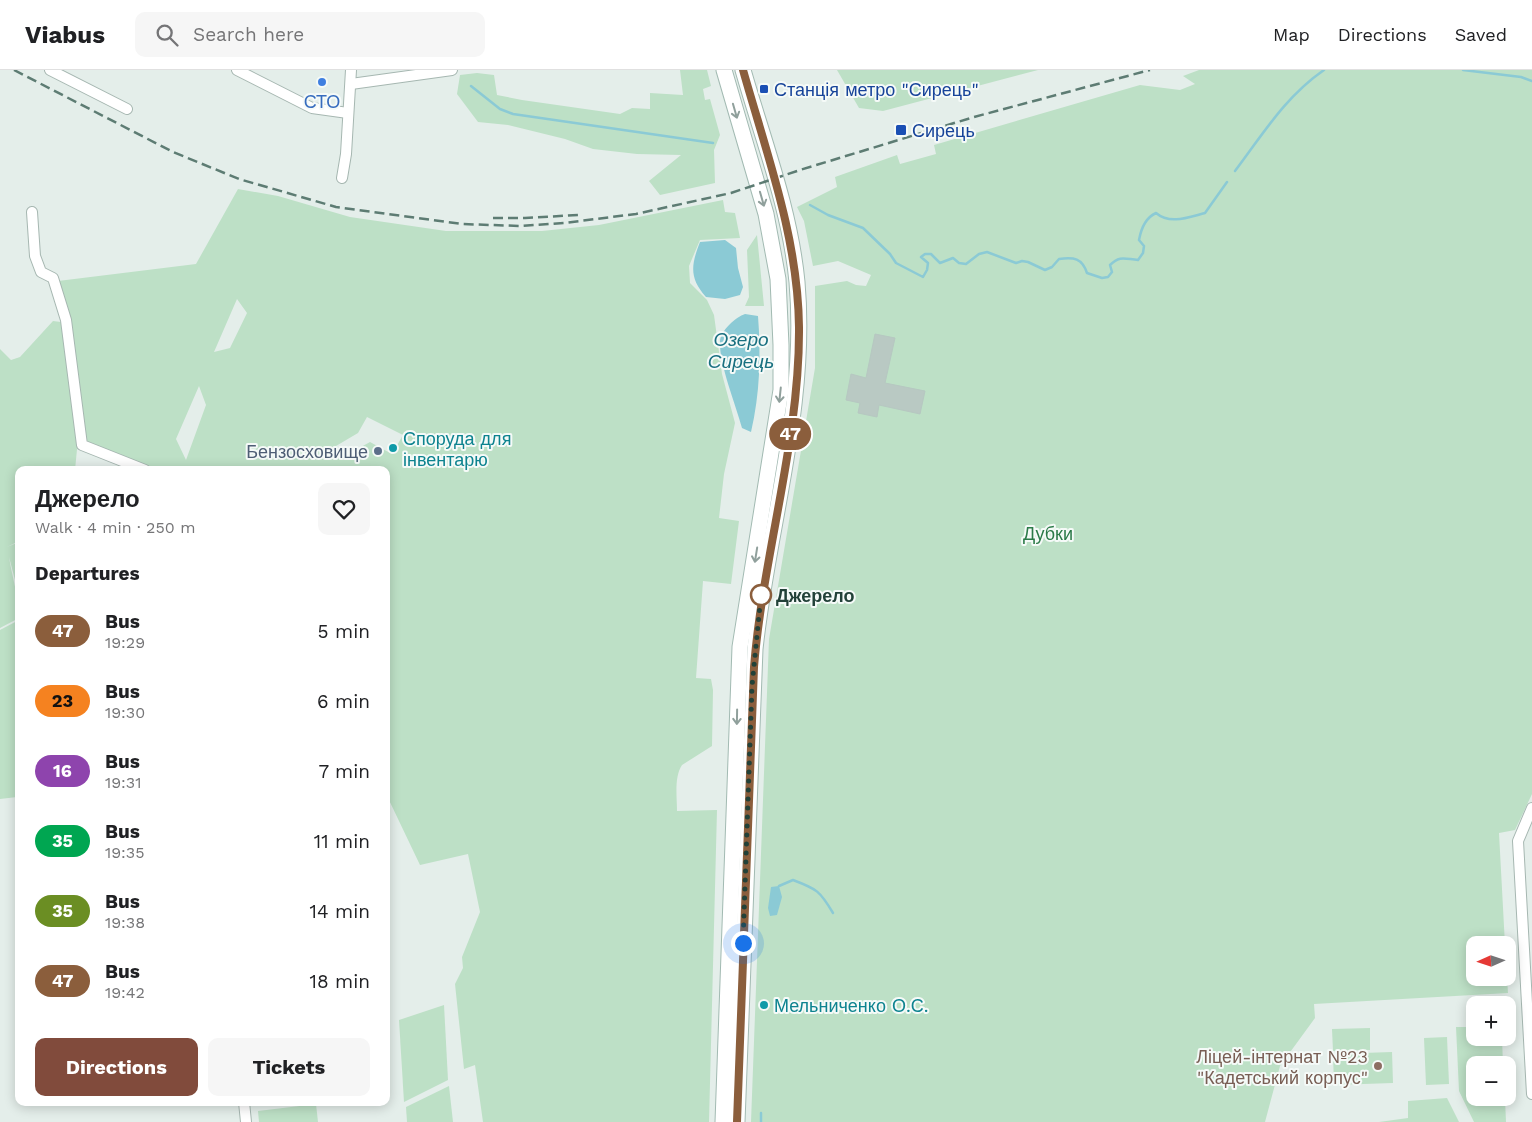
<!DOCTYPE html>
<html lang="en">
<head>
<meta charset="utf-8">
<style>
	body { margin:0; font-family:"Work Sans",sans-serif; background:#f6f6f6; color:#202124; height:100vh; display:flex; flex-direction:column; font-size:19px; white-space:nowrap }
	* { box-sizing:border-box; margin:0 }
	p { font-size:16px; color:#757577 }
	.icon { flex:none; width:28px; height:28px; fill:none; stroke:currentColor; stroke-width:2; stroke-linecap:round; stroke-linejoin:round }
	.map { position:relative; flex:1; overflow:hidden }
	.side { position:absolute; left:15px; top:396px; width:375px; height:640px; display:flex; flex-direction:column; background:#fff; border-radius:10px; box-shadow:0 2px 12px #0003 }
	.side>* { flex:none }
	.badge { padding:0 10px; border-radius:16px; font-size:18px; line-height:32px }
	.needle { width:32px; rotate:267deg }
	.tools { position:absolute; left:1466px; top:866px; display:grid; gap:10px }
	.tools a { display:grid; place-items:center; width:50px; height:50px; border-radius:10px; background:#fff; box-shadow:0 2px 12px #0003; font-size:25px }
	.you { position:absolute; width:25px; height:25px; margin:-12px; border:4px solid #fff; border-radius:50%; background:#1a73e8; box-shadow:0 0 0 8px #1a73e833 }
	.map>.badge { position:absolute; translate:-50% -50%; box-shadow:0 0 0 2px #fff }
	h2 { padding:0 20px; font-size:19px; line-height:45px }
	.round { display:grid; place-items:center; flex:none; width:52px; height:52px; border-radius:10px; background:#f6f6f6 }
	.headline { display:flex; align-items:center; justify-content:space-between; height:85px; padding:0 20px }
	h1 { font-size:24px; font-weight:700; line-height:38px }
	.primary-button { display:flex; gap:10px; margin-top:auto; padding:10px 20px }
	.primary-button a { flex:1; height:58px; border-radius:10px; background:#814b3c; color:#fff; font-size:20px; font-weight:700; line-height:58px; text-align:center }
	.primary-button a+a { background:#f6f6f6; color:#202124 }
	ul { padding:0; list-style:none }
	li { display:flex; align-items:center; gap:15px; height:70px; padding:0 20px }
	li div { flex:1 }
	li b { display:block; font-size:19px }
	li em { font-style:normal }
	li .badge { min-width:55px; font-weight:700; text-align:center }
	header { display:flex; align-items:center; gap:30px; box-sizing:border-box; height:70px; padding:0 25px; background:#fff; border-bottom:1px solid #e0e0e0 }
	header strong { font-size:24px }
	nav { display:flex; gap:28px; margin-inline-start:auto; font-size:18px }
	.search { width:350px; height:45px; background:#f6f6f6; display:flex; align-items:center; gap:12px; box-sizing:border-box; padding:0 18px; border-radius:10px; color:#757577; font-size:19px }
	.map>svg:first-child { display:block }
	.green { fill:#bde0c6; fill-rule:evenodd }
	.water { fill:#8bcad5 }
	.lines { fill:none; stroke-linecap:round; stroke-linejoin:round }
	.stream { stroke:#8bcad5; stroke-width:2.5 }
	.building { fill:#b9c9c3; stroke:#b6c8c1 }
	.minor-casing { stroke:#a6b7b1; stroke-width:12 }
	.secondary-casing { stroke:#a2bab2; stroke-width:17 }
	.minor { stroke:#fff; stroke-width:10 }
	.secondary { stroke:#fff; stroke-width:15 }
	.rail { stroke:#5d7c73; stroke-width:2.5; stroke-dasharray:10 5; stroke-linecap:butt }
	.oneway { stroke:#90a09c }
	.line-casing { stroke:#fff; stroke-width:11 }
	.line { stroke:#8b5e3c; stroke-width:8 }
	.walk { stroke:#224138; stroke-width:5; stroke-dasharray:0 9 }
	.shop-dot { fill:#3f7fe0; stroke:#f5faf8; stroke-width:2 }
	.transit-dot { fill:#1a4fb4; stroke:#f5faf8; stroke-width:2 }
	.culture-dot { fill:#0f9aa8; stroke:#f5faf8; stroke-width:2 }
	.service-dot { fill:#5c6f8a; stroke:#f5faf8; stroke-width:2 }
	.stop-dot { fill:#fff; stroke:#8b5e3c; stroke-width:2.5 }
	.education-dot { fill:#8d6e63; stroke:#f5faf8; stroke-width:2 }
	.labels { text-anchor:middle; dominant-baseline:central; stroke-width:4; stroke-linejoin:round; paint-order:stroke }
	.transit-label { font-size:18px; fill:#164399; stroke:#f5faf8; text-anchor:start }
	.shop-label { font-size:18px; fill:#366cbe; stroke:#f5faf8 }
	.culture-label { font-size:18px; fill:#0d838f; stroke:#f5faf8; text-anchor:start }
	.service-label { font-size:18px; fill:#4e5e75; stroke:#f5faf8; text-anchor:end }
	.park-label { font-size:18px; fill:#2b7a48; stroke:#f5faf8 }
	.stop-label { font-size:18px; font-weight:bold; fill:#224138; stroke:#f5faf8; text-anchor:start }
	.education-label { font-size:18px; fill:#785e54; stroke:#f5faf8; text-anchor:end }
	.water-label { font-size:19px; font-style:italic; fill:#197080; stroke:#f5faf8 }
</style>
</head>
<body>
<header>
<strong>Viabus</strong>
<div class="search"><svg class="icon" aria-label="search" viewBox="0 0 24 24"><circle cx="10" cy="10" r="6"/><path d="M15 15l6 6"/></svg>Search here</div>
<nav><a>Map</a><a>Directions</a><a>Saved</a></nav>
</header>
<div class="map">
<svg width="1532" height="1052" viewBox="0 0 1532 1052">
	<rect width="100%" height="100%" fill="#e4eeea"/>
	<!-- green -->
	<g class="green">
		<path d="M680 0H707L711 16 703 19 705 30 710 29 720 65 714 80 715 113 660 125 649 111 681 85 637 84 593 79 565 69 508 55 478 52 457 24 460 5 477 3 494 5 497 25 522 30 620 44 632 38 650 39V23L683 25Z"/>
		<path d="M837 0H1038L883 41 859 38Z"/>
		<path d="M1199 0H1532V724L1515 760 1499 763 1505 875H1475V908H1507L1508 923 1314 934 1315 948 1280 996 1265 1052H751L769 569 815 298V216L847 211 856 215 866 216 871 205 838 191 813 196 804 151 797 137 837 117 835 107 897 85 900 94 936 84 934 75 1140 15 1180 20 1195 14 1183 6Z"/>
		<path d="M238 119 278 126 350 147 446 161H542L599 155 723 130 725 142 735 143 740 168 700 170 689 196 690 213 707 230 714 245 722 304 735 353 724 404 719 448 739 451 731 514 703 511 696 608 711 609 713 620 712 676 682 695C674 707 677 727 677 741L717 740 709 1052H483L475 995 464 999 455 914 463 898 462 887 480 842 468 784 420 795 388 728 386 715V400H159L86 371 58 211 196 194ZM237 229 247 243 230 278 214 282ZM199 316 206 335 186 390 176 369ZM367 347 403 365 392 384 370 372 350 383 336 376 358 363Z"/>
		<path d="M757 165 764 236H745L749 227 747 180Z"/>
		<path d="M53 251 61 252 78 369 75 400H19V471L7 477 19 472V525L9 487C12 507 19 527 19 548L0 558V279L11 290 20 287Z"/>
		<path d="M19 550V716L17 727 0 729V560Z"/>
		<path d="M444 935 448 1010 404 1032 399 950Z"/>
		<path d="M1456 957H1475V968H1502L1503 995H1475V1028H1505L1506 1052H1474L1459 1021Z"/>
		<path d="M1370 958V980L1333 981 1332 959Z"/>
		<path d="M1447 967 1449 1014 1426 1015 1424 968Z"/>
		<path d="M1392 982 1393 1013 1334 1015 1333 984Z"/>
		<path d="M449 1016 453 1052H407L406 1037Z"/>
		<path d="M1447 1028 1459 1052H1379L1408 1048V1031Z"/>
		<path d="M316 1034 318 1052H259L258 1041Z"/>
	</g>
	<!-- water -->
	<g class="water">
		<path d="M725 170 736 178 738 198 743 217 740 225 725 229 706 227C689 208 691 195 700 172Z"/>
		<path d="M745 244 758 246C761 285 760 324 751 362L742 358C736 335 719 294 720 272 720 261 736 247 745 244Z"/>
		<path d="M779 816 782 827 777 845 770 846 768 838 771 817Z"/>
	</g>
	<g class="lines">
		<!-- stream -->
		<g class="stream">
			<path d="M1463 0 1521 7 1532 11"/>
			<path d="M471 16 500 39 513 44 713 73"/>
			<path d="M1235 101C1263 64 1285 27 1324 0"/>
			<path d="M810 135 828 145 863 158 890 184 896 193 923 207 927 200 928 193 921 187 925 184H931L940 193 953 188 959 193 966 194 979 184 987 182 1016 193 1022 191 1028 192 1045 200 1052 197 1059 189C1074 187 1082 188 1087 203L1102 208 1108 207 1112 202 1110 195C1120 185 1125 189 1138 190L1143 183 1144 176 1139 170C1141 159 1145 148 1156 143 1170 155 1189 147 1205 143L1227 112"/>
			<path d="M779 816 793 810C817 819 820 821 833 843"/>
			<path d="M761 1043V1052"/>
		</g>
	</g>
	<!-- building -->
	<path class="building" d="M875 264 895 268 885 313 925 321 920 344 879 335 877 347 858 343 860 333 846 330 851 304 866 308Z"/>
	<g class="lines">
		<defs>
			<g id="minor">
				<path d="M50 0 127 39"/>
				<path d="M237 0 312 38 348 43"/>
				<path d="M351 14 452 0"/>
				<path d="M342 108 346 84 351 0"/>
				<path d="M32 142 35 186 41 202 53 208 66 250 82 375 145 400"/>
				<path d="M1532 738 1518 771 1532 1024"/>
				<path d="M244 1032 246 1052"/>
			</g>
			<g id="secondary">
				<path d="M723 1052 740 577 781 320V275L778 209 766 144 724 0"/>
				<path d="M737 1052 755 579C768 456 808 336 797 212 790 139 763 70 743 0"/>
			</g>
		</defs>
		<!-- minor casing -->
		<use href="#minor" class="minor-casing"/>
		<!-- secondary casing -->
		<use href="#secondary" class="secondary-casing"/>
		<!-- minor -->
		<use href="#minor" class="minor"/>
		<!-- secondary -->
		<use href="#secondary" class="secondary"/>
		<!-- rail -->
		<g class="rail">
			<path d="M14 0 173 82 239 109 336 137 462 154 520 156 564 153 636 144 731 123 800 100 974 47 1150 0"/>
			<path d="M493 148H525L578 145"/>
		</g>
	</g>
	<!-- one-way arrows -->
	<defs><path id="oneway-shaft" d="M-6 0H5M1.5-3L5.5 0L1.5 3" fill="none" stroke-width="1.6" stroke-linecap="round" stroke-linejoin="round" transform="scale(1.25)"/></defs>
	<g class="oneway">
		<use href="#oneway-shaft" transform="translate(735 41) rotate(74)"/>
		<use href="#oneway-shaft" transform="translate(762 129) rotate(74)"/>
		<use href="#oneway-shaft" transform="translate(780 325) rotate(96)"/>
		<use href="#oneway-shaft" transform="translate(756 485) rotate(99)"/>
		<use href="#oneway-shaft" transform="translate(737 647) rotate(91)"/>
	</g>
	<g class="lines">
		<defs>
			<path id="line" d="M737 1052 754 597C763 484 800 370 799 257 798 168 767 85 743 0"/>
		</defs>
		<!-- line casing -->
		<use href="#line" class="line-casing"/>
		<!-- line -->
		<use href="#line" class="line"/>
		<!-- walk -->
		<path class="walk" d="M743 873 752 616 761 525"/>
	</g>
	<!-- markers -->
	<circle class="shop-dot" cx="322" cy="12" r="5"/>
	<g class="transit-dot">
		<rect x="759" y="14" width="10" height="10" rx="2.5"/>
		<rect x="895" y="54" width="12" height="12" rx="2.5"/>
	</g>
	<g class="culture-dot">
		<circle cx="393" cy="378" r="5"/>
		<circle cx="764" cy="935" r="5"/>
	</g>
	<circle class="service-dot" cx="378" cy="381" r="5"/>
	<circle class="stop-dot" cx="761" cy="525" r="10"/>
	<circle class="education-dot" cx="1378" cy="996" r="5"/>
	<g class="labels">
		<!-- transit labels -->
		<g class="transit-label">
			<text x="774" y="19">Станція метро "Сирець"</text>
			<text x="912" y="60">Сирець</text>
		</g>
		<!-- shop labels -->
		<g class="shop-label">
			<text x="322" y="31">СТО</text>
		</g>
		<!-- culture labels -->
		<g class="culture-label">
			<text x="403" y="368">Споруда для<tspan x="403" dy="21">інвентарю</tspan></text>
			<text x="774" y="935">Мельниченко О.С.</text>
		</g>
		<!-- service labels -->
		<g class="service-label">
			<text x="368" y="381">Бензосховище</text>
		</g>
		<!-- park labels -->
		<g class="park-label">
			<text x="1048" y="463">Дубки</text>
		</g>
		<!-- stop labels -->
		<g class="stop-label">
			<text x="776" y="525">Джерело</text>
		</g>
		<!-- education labels -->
		<g class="education-label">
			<text x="1368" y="986">Ліцей-інтернат №23<tspan x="1368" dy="21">"Кадетський корпус"</tspan></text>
		</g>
		<!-- water labels -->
		<g class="water-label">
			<text x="741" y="269">Озеро<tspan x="741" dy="22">Сирець</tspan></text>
		</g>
	</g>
</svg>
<div class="tools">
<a><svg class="needle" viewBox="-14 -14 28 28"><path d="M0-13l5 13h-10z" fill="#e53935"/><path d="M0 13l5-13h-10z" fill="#757577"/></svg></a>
<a>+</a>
<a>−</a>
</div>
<div class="you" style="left:743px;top:873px"></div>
<b class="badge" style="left:790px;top:364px;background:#8b5e3c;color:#fff">47</b>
<section class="side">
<div class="headline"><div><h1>Джерело</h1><p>Walk · 4 min · 250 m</p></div><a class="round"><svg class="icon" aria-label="heart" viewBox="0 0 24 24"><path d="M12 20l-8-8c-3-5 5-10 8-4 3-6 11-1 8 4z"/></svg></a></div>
<h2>Departures</h2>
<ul>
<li><span class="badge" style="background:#8b5e3c;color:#fff">47</span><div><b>Bus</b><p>19:29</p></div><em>5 min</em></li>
<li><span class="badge" style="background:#f58220;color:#111">23</span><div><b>Bus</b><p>19:30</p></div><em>6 min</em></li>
<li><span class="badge" style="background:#8e44ad;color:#fff">16</span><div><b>Bus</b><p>19:31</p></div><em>7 min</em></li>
<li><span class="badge" style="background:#00a651;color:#fff">35</span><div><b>Bus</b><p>19:35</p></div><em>11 min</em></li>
<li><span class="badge" style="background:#6b8e23;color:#fff">35</span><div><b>Bus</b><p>19:38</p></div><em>14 min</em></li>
<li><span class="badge" style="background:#8b5e3c;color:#fff">47</span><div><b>Bus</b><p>19:42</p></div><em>18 min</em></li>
</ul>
<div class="primary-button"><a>Directions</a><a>Tickets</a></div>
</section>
</div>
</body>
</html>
